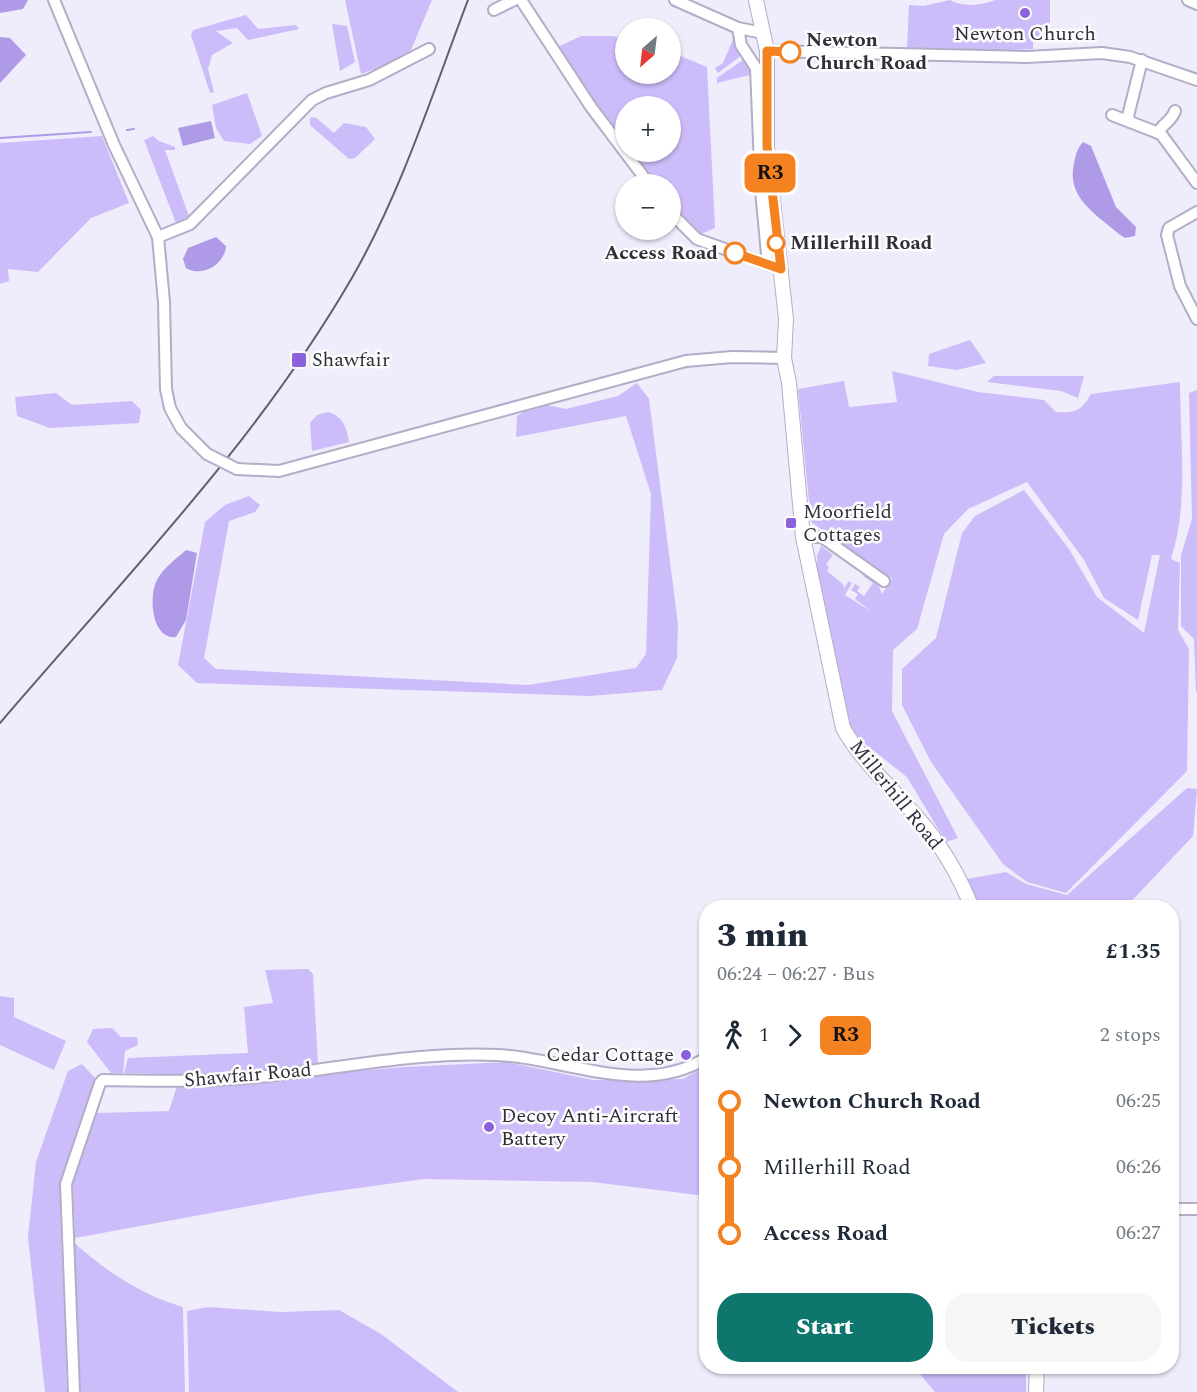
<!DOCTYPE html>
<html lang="en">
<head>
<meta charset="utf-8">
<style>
	body { margin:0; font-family:Spectral,serif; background:#f6f6f7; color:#1f2937; height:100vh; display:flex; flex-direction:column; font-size:22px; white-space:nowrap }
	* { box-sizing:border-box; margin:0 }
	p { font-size:20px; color:#747a83 }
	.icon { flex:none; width:33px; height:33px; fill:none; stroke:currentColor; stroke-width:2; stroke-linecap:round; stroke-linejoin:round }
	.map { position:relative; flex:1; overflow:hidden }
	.drawer { position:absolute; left:699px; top:900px; width:480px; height:474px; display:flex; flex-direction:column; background:#fff; border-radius:24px; box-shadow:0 2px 4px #0004 }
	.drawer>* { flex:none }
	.badge { padding:0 12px; border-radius:9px; font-size:21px; line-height:39px }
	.needle { width:39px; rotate:208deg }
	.controls { position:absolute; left:615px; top:18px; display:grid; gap:12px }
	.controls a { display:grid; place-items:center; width:66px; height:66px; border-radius:50%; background:#fff; box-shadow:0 2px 4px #0004; font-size:30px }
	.map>.badge { position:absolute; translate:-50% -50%; box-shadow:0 0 0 3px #fff }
	.legs { display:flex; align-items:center; gap:9px; height:66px; padding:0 18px; font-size:20px }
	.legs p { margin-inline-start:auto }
	.summary { display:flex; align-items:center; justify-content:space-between; height:102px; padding:0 18px }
	h1 { font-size:33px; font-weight:800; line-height:45px }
	.action { display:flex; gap:12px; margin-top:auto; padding:12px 18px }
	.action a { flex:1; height:69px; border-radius:24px; background:#0f766e; color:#fff; font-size:24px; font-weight:800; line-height:69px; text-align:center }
	.action a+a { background:#f6f6f7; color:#1f2937 }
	ul { padding:0 18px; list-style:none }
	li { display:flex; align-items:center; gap:21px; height:66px; font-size:22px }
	li i { display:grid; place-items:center; width:9px; height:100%; margin:0 8px; background:currentColor }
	li i::after { content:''; width:15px; height:15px; margin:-8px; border:4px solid; border-radius:50%; background:#fff }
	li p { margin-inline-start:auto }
	li:first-child i { background:linear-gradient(#0000 50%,currentColor 0) }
	li:last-child i { background:linear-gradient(currentColor 50%,#0000 0) }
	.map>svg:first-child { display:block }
	.green { fill:#ccbdfa }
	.water { fill:#af9ae8 }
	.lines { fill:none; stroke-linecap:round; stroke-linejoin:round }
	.stream { stroke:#af9ae8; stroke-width:2 }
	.minor-casing { stroke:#b3adc7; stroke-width:14 }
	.major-casing { stroke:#b3adc7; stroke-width:16 }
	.minor { stroke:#fff; stroke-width:10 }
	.major { stroke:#fff; stroke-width:14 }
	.rail { stroke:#615f6a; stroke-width:2 }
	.minor-bridge-casing { stroke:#b3adc7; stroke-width:14; stroke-linecap:butt }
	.minor-bridge { stroke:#fff; stroke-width:10 }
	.line-1-casing { stroke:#fff; stroke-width:14 }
	.line-1 { stroke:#f58220; stroke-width:9 }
	.poi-dot { fill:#8b62dd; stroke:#fcfcfc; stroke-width:2 }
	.stop-1-dot { fill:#fff; stroke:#f58220; stroke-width:3 }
	.labels { text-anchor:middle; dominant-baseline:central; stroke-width:5; stroke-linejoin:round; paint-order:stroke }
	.poi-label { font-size:20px; fill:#302e38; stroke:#fcfcfc; text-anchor:start }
	.stop-label { font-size:20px; font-weight:bold; fill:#302e38; stroke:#fcfcfc; text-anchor:start }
	.street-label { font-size:20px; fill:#302e38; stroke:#fcfcfc }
</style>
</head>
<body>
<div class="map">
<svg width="1197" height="1392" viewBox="0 0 1197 1392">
	<rect width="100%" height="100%" fill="#efecfc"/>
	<!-- green -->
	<g class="green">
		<path d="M345 0H432L411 50 386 65 361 74Z"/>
		<path d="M950 0C962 7 982 6 995 0H1050V31L1046 32V37H1033V49L953 52 907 49 909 5 924 6Z"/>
		<path d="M246 15 258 29 296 25 299 29 248 40 237 28 216 31 233 43 212 55 208 69 214 92 210 93 191 35 193 30Z"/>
		<path d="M332 24 347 26 355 62 340 71Z"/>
		<path d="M581 36H613L625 39 626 74H670L671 52 707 67 715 228 699 235C677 215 671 216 670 184H654L631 152H670V106H626L625 144 556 48Z"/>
		<path d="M734 37 742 55 718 73 715 68 723 63Z"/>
		<path d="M746 58 754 74 717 83V78Z"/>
		<path d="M247 93 262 136 250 144 224 141 216 128 212 105Z"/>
		<path d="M315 117 334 133 344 123 366 127 375 139 355 158 349 159 310 125V118Z"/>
		<path d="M102 136 129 203 91 218 38 272 8 269 9 281 0 284V143Z"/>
		<path d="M153 136 159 141 175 147V150H165L189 216 176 223 144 140Z"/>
		<path d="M970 340 986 363 957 370 928 366 929 354Z"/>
		<path d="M892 371 978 392 1044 400 1056 412C1076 413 1081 411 1091 394L1180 382C1180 440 1189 504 1171 559L1180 563 1178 630 1189 649 1187 771 1066 893 1027 882 1003 864 931 762 902 705V669L936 638 962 533 975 516 1024 490 1069 549 1097 597 1144 633 1160 555H1152L1138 620 1104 598 1084 560 1027 482 968 509 944 534 917 629 893 650 892 711 958 838 946 842 907 777 850 732 817 573V556L821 546 833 555 826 564 829 567 827 571 843 584 844 588 849 581 852 583 845 595 872 612 855 599 858 594 851 590 855 584 860 587 857 591 864 596 873 583 863 576 866 572 876 579 882 594 892 579 811 522 798 389 844 381 849 407 897 402Z"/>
		<path d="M994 376H1084L1078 398 1061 391 987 382Z"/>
		<path d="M637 383 649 399 678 624 677 658 662 690 590 696 197 683 178 665 205 522 225 505 249 496 260 505 255 512 229 521 204 658 216 669 528 685 636 668 646 654 651 494 626 416 516 437 517 416 537 403 566 409 618 396Z"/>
		<path d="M1197 390V692H1196L1194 639 1181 626V555L1192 519 1189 393Z"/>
		<path d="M56 393 72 405 132 401 141 410 139 423 50 428 17 416 15 397Z"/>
		<path d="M328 412C344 417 346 427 349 442L312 451 310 423 317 415Z"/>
		<path d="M1187 788 1197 789 1193 836 1126 907H976L967 879 1006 872 1026 884 1067 895Z"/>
		<path d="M308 969 313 974 318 1065 202 1075 124 1073 128 1058 248 1053 244 1007 273 1003 265 970Z"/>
		<path d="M0 996 14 998V1017L66 1041 54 1070 0 1045Z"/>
		<path d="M112 1028 121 1037H137L138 1045 125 1051 123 1073H111L87 1042 93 1029Z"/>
		<path d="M507 1062 593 1080 683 1079 706 1066V1196L592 1182 424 1179 315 1194 75 1238 73 1182 97 1113 169 1111 177 1086 404 1067Z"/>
		<path d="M82 1064 96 1079 64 1169 60 1201 67 1392H45L28 1237 36 1162 68 1071Z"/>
		<path d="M71 1240C104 1270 141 1295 183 1307L185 1392H77Z"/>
		<path d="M208 1307 281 1312 339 1310 381 1334 458 1392H189L187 1311Z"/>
		<path d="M914 1367H1026V1392H935Z"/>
	</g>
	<!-- water -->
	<g class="water">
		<path d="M0 0H28L23 9 0 13Z"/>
		<path d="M0 37 10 38 26 55 0 83Z"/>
		<path d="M211 121 215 138 183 146 178 128Z"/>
		<path d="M1083 142 1091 146 1116 207 1136 227 1135 236 1125 238 1119 234C1096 214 1066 198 1074 163 1076 154 1077 149 1083 142Z"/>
		<path d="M216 237 226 246C225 264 202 278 186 268L183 259 188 248Z"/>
		<path d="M186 550 197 553 186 620 176 637C152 640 148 597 157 580 162 569 177 558 186 550Z"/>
	</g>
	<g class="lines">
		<!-- stream -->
		<g class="stream">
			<path d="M127 130 134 129"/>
			<path d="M0 138 91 132"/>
		</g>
		<defs>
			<g id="minor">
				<path d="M54 0 114 145 158 237 164 302 166 389 170 408 181 428 207 454"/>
				<path d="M521 0 591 107 649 184"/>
				<path d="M675 0 738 28 763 33"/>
				<path d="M1188 0 1197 4"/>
				<path d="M494 10 514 0"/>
				<path d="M738 28 741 45 756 68 761 190 767 254 766 263"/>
				<path d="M767 51 1027 57 1102 53 1130 57 1197 80"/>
				<path d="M1142 60 1128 116 1130 122 1161 134 1197 183"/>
				<path d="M1112 115 1130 122"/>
				<path d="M1158 133C1163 123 1171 122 1175 111"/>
				<path d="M670 212 697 239 772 266"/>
				<path d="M1197 212 1169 228 1167 235 1180 286 1197 319"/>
				<path d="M158 237 190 224 312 100 326 93 369 80 429 49"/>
				<path d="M237 469 279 471 686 361 732 357 784 358"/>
				<path d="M803 537H822L884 581"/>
				<path d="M1172 1209H1197"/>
				<path d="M74 1392 66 1184 100 1083 103 1080C155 1081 206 1082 258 1077 337 1069 418 1051 498 1055 565 1058 643 1098 706 1058"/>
			</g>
			<g id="major">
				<path d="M756 0 767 51V146L786 319 784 358 789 383 803 537 843 728C862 762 891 787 917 817 940 843 959 875 972 908"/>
				<path d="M1036 1392 1037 1366"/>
			</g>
		</defs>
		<!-- minor casing -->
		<use href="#minor" class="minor-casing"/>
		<!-- major casing -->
		<use href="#major" class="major-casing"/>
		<!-- minor -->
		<use href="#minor" class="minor"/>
		<!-- major -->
		<use href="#major" class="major"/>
		<!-- rail -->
		<path class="rail" d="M0 723C123 579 258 441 353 276 402 190 433 92 468 0"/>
		<defs>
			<path id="minor-bridge" d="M207 454 237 469"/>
		</defs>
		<!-- minor-bridge casing -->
		<use href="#minor-bridge" class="minor-bridge-casing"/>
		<!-- minor-bridge -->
		<use href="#minor-bridge" class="minor-bridge"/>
	</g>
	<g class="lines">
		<defs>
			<path id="line-1" d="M735 253 781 269 767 146V51L790 52"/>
		</defs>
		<!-- line-1 casing -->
		<use href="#line-1" class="line-1-casing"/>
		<!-- line-1 -->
		<use href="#line-1" class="line-1"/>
	</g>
	<!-- markers -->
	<g class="poi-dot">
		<circle cx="1025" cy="13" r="6"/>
		<rect x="291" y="352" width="16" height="16" rx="3"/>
		<rect x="785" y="517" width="12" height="12" rx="3"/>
		<circle cx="686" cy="1055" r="6"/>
		<circle cx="489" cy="1127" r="6"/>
	</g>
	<g class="stop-1-dot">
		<circle cx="790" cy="52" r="10"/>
		<circle cx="776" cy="243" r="8"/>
		<circle cx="735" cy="253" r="10"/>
	</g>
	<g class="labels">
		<!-- poi labels -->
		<g class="poi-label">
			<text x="1025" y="34" text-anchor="middle">Newton Church</text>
			<text x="312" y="360">Shawfair</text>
			<text x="803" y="512">Moorfield<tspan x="803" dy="23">Cottages</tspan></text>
			<text x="674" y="1055" text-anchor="end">Cedar Cottage</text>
			<text x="501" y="1116">Decoy Anti-Aircraft<tspan x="501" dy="23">Battery</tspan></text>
		</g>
		<!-- stop labels -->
		<g class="stop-label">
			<text x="806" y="40">Newton<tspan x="806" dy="23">Church Road</tspan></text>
			<text x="790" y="243">Millerhill Road</text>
			<text x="718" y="253" text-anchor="end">Access Road</text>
		</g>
		<!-- street labels -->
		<g class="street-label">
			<text transform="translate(896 795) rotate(51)">Millerhill Road</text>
			<text transform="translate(248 1075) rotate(-5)">Shawfair Road</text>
		</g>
	</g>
</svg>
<div class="controls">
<a><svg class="needle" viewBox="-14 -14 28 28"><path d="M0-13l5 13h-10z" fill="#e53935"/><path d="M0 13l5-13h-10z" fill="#747a83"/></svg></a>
<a>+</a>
<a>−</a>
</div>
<b class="badge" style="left:770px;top:173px;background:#f58220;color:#111">R3</b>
<section class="drawer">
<div class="summary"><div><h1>3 min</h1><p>06:24 – 06:27 · Bus</p></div><b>£1.35</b></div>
<div class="legs"><svg class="icon" aria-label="walk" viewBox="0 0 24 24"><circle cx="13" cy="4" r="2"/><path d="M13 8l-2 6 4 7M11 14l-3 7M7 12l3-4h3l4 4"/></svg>1<svg class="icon" aria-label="forward" viewBox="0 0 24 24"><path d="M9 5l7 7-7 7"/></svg><b class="badge" style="background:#f58220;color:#111">R3</b><p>2 stops</p></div>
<ul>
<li><i style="color:#f58220"></i><b>Newton Church Road</b><p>06:25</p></li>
<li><i style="color:#f58220"></i><span>Millerhill Road</span><p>06:26</p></li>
<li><i style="color:#f58220"></i><b>Access Road</b><p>06:27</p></li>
</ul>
<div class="action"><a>Start</a><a>Tickets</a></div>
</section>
</div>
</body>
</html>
